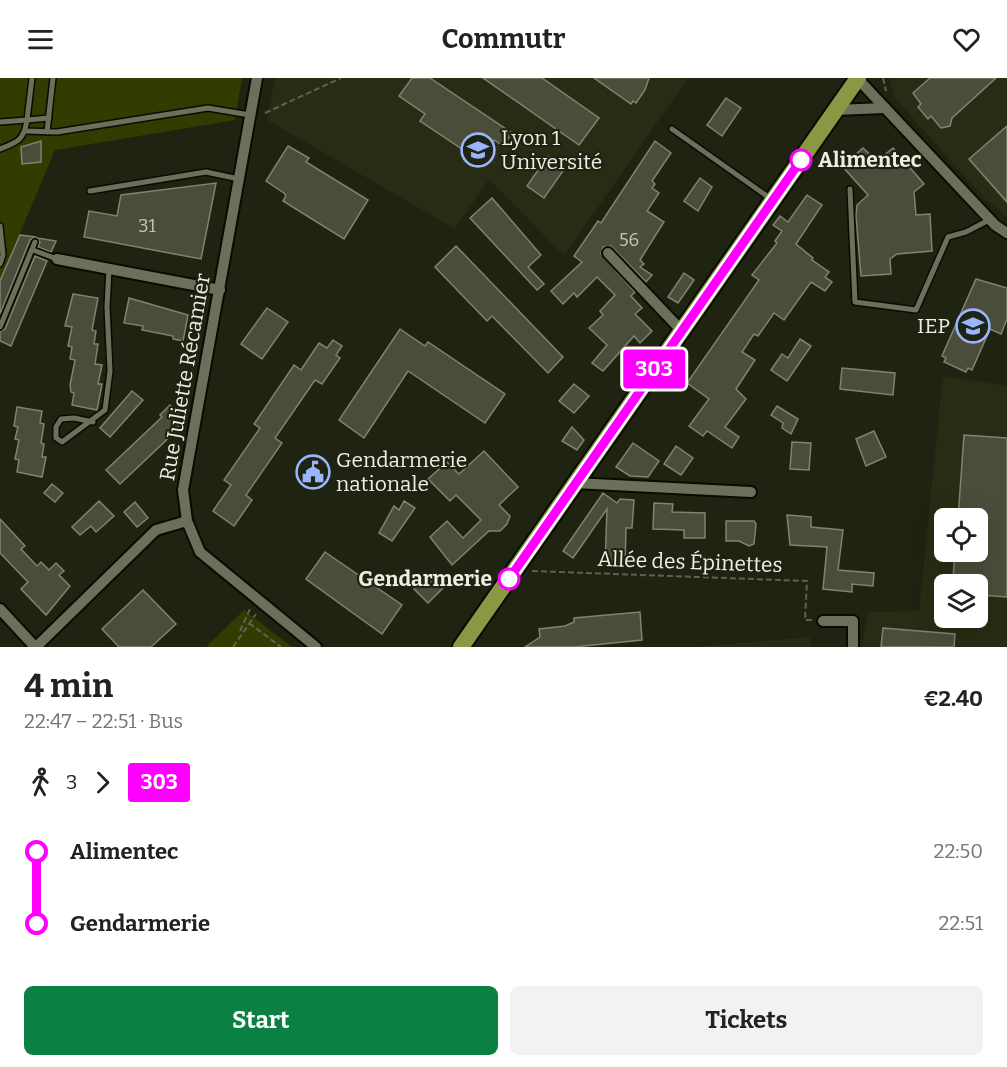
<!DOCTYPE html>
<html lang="en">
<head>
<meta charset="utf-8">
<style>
	body { margin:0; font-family:Bitter,serif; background:#f2f2f2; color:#222; height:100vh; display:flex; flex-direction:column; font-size:22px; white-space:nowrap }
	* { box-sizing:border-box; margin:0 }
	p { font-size:20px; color:#767676 }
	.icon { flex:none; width:33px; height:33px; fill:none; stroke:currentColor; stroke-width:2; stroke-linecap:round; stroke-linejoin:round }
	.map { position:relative; height:569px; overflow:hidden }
	.details { display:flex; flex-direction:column; background:#fff; flex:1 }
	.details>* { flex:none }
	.badge { padding:0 12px; border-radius:4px; font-size:21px; line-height:39px }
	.tools { position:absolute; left:934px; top:430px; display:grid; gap:12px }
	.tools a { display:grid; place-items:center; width:54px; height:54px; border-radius:9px; background:#fff; box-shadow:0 6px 24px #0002; font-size:30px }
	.map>.badge { position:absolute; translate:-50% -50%; box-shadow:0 0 0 3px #fff }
	.legs { display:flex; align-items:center; gap:9px; height:66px; padding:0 24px; font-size:20px }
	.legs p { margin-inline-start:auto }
	.overview { display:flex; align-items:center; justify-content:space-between; height:102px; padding:0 24px }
	h1 { font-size:33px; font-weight:700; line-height:45px }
	.primary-button { display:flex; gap:12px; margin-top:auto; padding:12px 24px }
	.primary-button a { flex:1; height:69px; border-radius:9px; background:#0b8043; color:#fff; font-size:24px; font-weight:700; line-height:69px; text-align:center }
	.primary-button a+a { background:#f2f2f2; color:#222 }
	ul { padding:0 24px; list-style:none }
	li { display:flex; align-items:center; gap:21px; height:72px; font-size:22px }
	li i { display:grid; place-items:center; width:9px; height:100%; margin:0 8px; background:currentColor }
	li i::after { content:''; width:15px; height:15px; margin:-8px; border:4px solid; border-radius:50%; background:#fff }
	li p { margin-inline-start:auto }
	li:first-child i { background:linear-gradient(#0000 50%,currentColor 0) }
	li:last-child i { background:linear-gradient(currentColor 50%,#0000 0) }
	header { display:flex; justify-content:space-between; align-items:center; height:78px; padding:0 24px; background:#fff; font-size:27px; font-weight:700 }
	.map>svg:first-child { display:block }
	.built { fill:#282c14; fill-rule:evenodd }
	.green { fill:#323b00 }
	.building { fill:#494d3a; stroke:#7f8470; stroke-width:1.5 }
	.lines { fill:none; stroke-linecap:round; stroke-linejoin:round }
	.service-casing { stroke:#090c01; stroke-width:8 }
	.minor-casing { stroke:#090c01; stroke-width:14 }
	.primary-casing { stroke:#090c01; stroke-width:20 }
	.path { stroke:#5e6251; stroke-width:2; stroke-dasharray:6 3; stroke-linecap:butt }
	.service { stroke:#6b705c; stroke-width:5 }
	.minor { stroke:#6b705c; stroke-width:10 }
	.primary { stroke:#8a9845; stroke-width:16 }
	.line-1-casing { stroke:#fff; stroke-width:14 }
	.line-1 { stroke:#f0f; stroke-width:9 }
	.stop-1-dot { fill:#fff; stroke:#f0f; stroke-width:3 }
	.labels { text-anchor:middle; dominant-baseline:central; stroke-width:4.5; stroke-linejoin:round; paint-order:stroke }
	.number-label { font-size:18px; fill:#c3c6b9 }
	.poi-label { font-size:21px; fill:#ecefe3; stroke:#1f2311; text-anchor:start }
	.stop-label { font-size:21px; font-weight:bold; fill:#ecefe3; stroke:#1f2311; text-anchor:start }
	.street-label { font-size:21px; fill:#ecefe3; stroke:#1f2311 }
</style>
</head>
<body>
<header><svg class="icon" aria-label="menu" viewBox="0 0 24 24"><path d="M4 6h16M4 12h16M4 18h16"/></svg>Commutr<svg class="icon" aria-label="heart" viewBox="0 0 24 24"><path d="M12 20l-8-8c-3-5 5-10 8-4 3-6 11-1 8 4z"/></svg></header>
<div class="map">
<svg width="1007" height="569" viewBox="0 0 1007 569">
	<rect width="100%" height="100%" fill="#1f2311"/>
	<!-- built -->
	<g class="built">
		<path d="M275 0H688L564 178 489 101 455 151 267 42Z"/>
		<path d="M889 0H1007V139L986 122 895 20Z"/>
		<path d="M943 298 1007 308V569H861L869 534 919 533ZM945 441H978V474H945ZM945 507H978V540H945Z"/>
		<path d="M810 559V569H692Z"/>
	</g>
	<!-- green -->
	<g class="green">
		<path d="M0 0H242L235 42 55 72 0 203Z"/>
		<path d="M244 532 292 569H206Z"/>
	</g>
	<!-- building -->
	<g class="building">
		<path d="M412 0H430L512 55 503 68 494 62 480 83 420 43 425 36 399 18Z"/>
		<path d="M483 0H542L599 40 579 67Z"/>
		<path d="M594 0H649L645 12 636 25 633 23 631 26Z"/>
		<path d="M930 0H996L952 40 950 48 941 50 931 38 928 41 918 29 921 26 913 15Z"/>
		<path d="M726 20 741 30 722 58 707 47Z"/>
		<path d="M1007 48V124L969 81Z"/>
		<path d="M41 63V84L22 86 21 69Z"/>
		<path d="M655 63 671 75 652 103 655 106 652 110 659 115 647 133 664 144 640 182 644 186 640 189 652 197 646 204 611 168 603 169 601 176 635 214 631 218 642 230 635 236 652 253 640 265 634 258 603 293 592 285 607 267 589 250 603 237 600 233 615 217 597 199 577 219 574 215 563 226 551 213 582 184 574 178 598 143 601 145Z"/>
		<path d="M288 68 309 80 306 84 368 122 344 161 283 123 286 118 284 115 266 103Z"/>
		<path d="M863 70 877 83 893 70 924 106 914 114 916 137 930 136 932 173 897 176 890 181 891 196 861 198 856 138 857 127 868 117 842 88Z"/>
		<path d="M548 78 565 90 544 120 527 108Z"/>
		<path d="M700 100 712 109 698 133 684 123Z"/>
		<path d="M216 105 201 181 84 159 89 133 117 138 121 117Z"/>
		<path d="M807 117 822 127 796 166 813 180 812 182 829 194 825 199 832 204 825 213 811 204 784 242 774 235 758 258 754 256 742 274 755 282 736 311 746 321 725 349 739 359 732 370 707 353 703 358 689 348 709 321 687 305 759 202 752 197 777 165 775 163 782 153 773 147 780 138 788 144Z"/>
		<path d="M492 120 541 177 528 189 544 206 537 212 470 140Z"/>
		<path d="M20 157 35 159 30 162 0 236V203Z"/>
		<path d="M37 160 56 163 51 174 38 169 40 164Z"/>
		<path d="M456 168 563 279 548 295 492 238 487 243 435 189Z"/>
		<path d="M35 178 47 183 11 268 0 263V254L5 251Z"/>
		<path d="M684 195 694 202 678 225 668 219Z"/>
		<path d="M976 201 1007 210V241L1001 256 990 251 972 292 968 290 966 294 944 284 946 280 942 278Z"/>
		<path d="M73 216 98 220 92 252 96 253 94 266H98L95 286 102 287 98 306H102L97 332 72 327 74 315 71 314 70 307 75 282 70 281 72 269 68 268 72 249 65 248Z"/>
		<path d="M129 220 188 237 183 263 173 261V258L142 252 143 248 124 245Z"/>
		<path d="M267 230 288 244 262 281 241 266Z"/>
		<path d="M400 251 425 268 428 264 505 316 485 345 408 293 364 360 339 342Z"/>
		<path d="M800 261 811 268 787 303 771 292 782 276 788 280Z"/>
		<path d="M333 262 342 268 336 277 340 280 322 306 315 302 275 360 282 365 246 417 252 422 234 448 213 433 231 407 224 402 260 350 254 346 294 287 301 292 319 265 327 270Z"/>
		<path d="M842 290 895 295 893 317 840 311Z"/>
		<path d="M574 306 589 318 574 335 559 323Z"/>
		<path d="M132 313 143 322 110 359 100 350Z"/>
		<path d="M170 327 181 338 178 351 120 406 106 392 162 339 160 337Z"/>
		<path d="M777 328 798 341 791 356 782 350 783 345 771 337Z"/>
		<path d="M17 329 42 333 40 345 44 346 41 365 44 366 42 379H46L42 399 17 394 19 382 15 381 19 362 15 361 18 349 14 348Z"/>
		<path d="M572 349 584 362 577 372 562 363Z"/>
		<path d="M874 353 886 379 866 388 856 361Z"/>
		<path d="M964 357 1007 360V519L981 517V503L953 501 955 474H978V441H958Z"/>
		<path d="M792 364 811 365 809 392 790 391Z"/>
		<path d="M633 365 659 383 648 399 630 398 616 389Z"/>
		<path d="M676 368 693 380 681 397 664 386Z"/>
		<path d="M484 373 518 409 499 427 510 438 507 446 500 453H489L452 487 430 459 447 443 463 460 481 442 456 417 450 423 428 401 447 384 459 396Z"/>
		<path d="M52 406 63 415 55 424 44 415Z"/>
		<path d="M603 415 617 425 620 421 634 422 632 450H626L625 488H605L607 431 573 480 563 473Z"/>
		<path d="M99 423 114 438 96 454 91 448 80 457 72 449Z"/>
		<path d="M404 423 415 430 392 463 379 455 394 428 399 432Z"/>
		<path d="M135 424 148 440 137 449 124 434Z"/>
		<path d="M654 425 673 426 672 434 705 435V460H684V452L653 451Z"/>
		<path d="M787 437 811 439V449L843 452 838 492 874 495 873 508 852 506V514L823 511 827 469 790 467Z"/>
		<path d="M0 441 25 468 21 471 37 488 41 484 49 492 56 485 64 493 59 497 70 508 46 537 21 511 28 504 0 475Z"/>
		<path d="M726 443H754L756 446 754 466 749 468 739 463H726Z"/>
		<path d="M325 474 402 527 382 556 306 501Z"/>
		<path d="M429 496 443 510 428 525 414 511Z"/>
		<path d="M143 512 176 546 151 569H119L102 551Z"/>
		<path d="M640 534 642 562 574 569H525L540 559 539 551 565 548 574 544V540Z"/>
		<path d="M883 550 955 556 954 569H881Z"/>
	</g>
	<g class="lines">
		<defs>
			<g id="service">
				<path d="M0 44 27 42 32 0"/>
				<path d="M672 51 771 121"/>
				<path d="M25 53 57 54 208 30 250 37"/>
				<path d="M47 54 53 0"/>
				<path d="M0 71C18 64 24 62 27 42L49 40"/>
				<path d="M850 111 855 224 916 232 948 159 966 154 989 142"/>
				<path d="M90 113 206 94 239 101"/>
				<path d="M0 148 3 177 0 186"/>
				<path d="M33 172 57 181"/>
				<path d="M0 249 35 164"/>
				<path d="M93 344 74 340 61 341 56 349V360L62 364 105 332 110 293 107 229 109 191"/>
			</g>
			<g id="minor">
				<path d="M257 0 183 412 187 443 200 474 316 569"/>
				<path d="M857 0 995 147 1007 155"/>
				<path d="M835 32 885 30"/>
				<path d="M608 175 681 252"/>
				<path d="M57 181 220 212"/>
				<path d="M574 405 751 414"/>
				<path d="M0 531 35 569"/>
				<path d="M823 543H853V569"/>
				<path d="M36 569 156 452 187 443"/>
			</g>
			<path id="primary" d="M461 569 858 0"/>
		</defs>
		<!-- service casing -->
		<use href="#service" class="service-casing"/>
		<!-- minor casing -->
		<use href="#minor" class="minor-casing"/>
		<!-- primary casing -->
		<use href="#primary" class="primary-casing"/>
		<!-- path -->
		<g class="path">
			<path d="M883 0 886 13"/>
			<path d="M265 35 341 0"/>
			<path d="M532 493 807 503 805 542H812"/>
			<path d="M249 545 281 569"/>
			<path d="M240 553 250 531"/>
			<path d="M233 569 256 536"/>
		</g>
		<!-- service -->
		<use href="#service" class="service"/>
		<!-- minor -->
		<use href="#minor" class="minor"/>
		<!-- primary -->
		<use href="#primary" class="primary"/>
	</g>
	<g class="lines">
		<defs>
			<path id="line-1" d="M509 501 801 82"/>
		</defs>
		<!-- line-1 casing -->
		<use href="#line-1" class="line-1-casing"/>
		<!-- line-1 -->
		<use href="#line-1" class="line-1"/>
	</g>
	<!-- icons -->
	<defs>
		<symbol id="university-ring" viewBox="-11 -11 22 22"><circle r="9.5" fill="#1f2311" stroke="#9ab5fd" stroke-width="1.5"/><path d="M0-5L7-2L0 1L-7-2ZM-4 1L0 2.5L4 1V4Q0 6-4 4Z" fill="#9ab5fd"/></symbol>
		<symbol id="civic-ring" viewBox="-11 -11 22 22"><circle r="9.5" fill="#1f2311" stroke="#9ab5fd" stroke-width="1.5"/><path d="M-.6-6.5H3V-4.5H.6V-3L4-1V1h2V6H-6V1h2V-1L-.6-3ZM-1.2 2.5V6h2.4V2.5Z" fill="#9ab5fd"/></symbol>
	</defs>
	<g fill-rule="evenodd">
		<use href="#university-ring" x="459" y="53" width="38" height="38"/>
		<use href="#university-ring" x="954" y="229" width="38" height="38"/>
		<use href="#civic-ring" x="294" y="375" width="38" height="38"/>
	</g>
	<!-- markers -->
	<g class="stop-1-dot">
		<circle cx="801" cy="82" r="10"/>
		<circle cx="509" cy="501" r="10"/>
	</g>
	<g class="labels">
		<!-- number labels -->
		<g class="number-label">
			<text x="147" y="148">31</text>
			<text x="629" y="162">56</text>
		</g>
		<!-- poi labels -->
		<g class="poi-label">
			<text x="501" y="60">Lyon 1<tspan x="501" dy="24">Université</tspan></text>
			<text x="950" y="248" text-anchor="end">IEP</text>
			<text x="336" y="382">Gendarmerie<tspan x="336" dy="24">nationale</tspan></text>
		</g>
		<!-- stop labels -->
		<g class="stop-label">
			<text x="818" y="82">Alimentec</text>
			<text x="492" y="501" text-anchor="end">Gendarmerie</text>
		</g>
		<!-- street labels -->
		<g class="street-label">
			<text transform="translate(185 299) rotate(-80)">Rue Juliette Récamier</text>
			<text transform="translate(690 484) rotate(2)">Allée des Épinettes</text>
		</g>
	</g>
</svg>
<div class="tools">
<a><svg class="icon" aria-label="locate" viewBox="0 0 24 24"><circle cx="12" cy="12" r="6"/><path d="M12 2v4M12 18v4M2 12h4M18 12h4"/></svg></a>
<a><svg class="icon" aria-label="layers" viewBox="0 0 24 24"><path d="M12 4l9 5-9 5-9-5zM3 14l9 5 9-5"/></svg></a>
</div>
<b class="badge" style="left:654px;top:291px;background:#f0f;color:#fff">303</b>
</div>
<section class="details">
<div class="overview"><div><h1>4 min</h1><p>22:47 – 22:51 · Bus</p></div><b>€2.40</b></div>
<div class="legs"><svg class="icon" aria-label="walk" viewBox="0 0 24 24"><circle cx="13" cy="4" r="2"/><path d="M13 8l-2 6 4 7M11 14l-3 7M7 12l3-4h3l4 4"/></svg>3<svg class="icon" aria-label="forward" viewBox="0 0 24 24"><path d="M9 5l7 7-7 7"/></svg><b class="badge" style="background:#f0f;color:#fff">303</b></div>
<ul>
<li><i style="color:#f0f"></i><b>Alimentec</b><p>22:50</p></li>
<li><i style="color:#f0f"></i><b>Gendarmerie</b><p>22:51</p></li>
</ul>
<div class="primary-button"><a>Start</a><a>Tickets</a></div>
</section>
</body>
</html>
